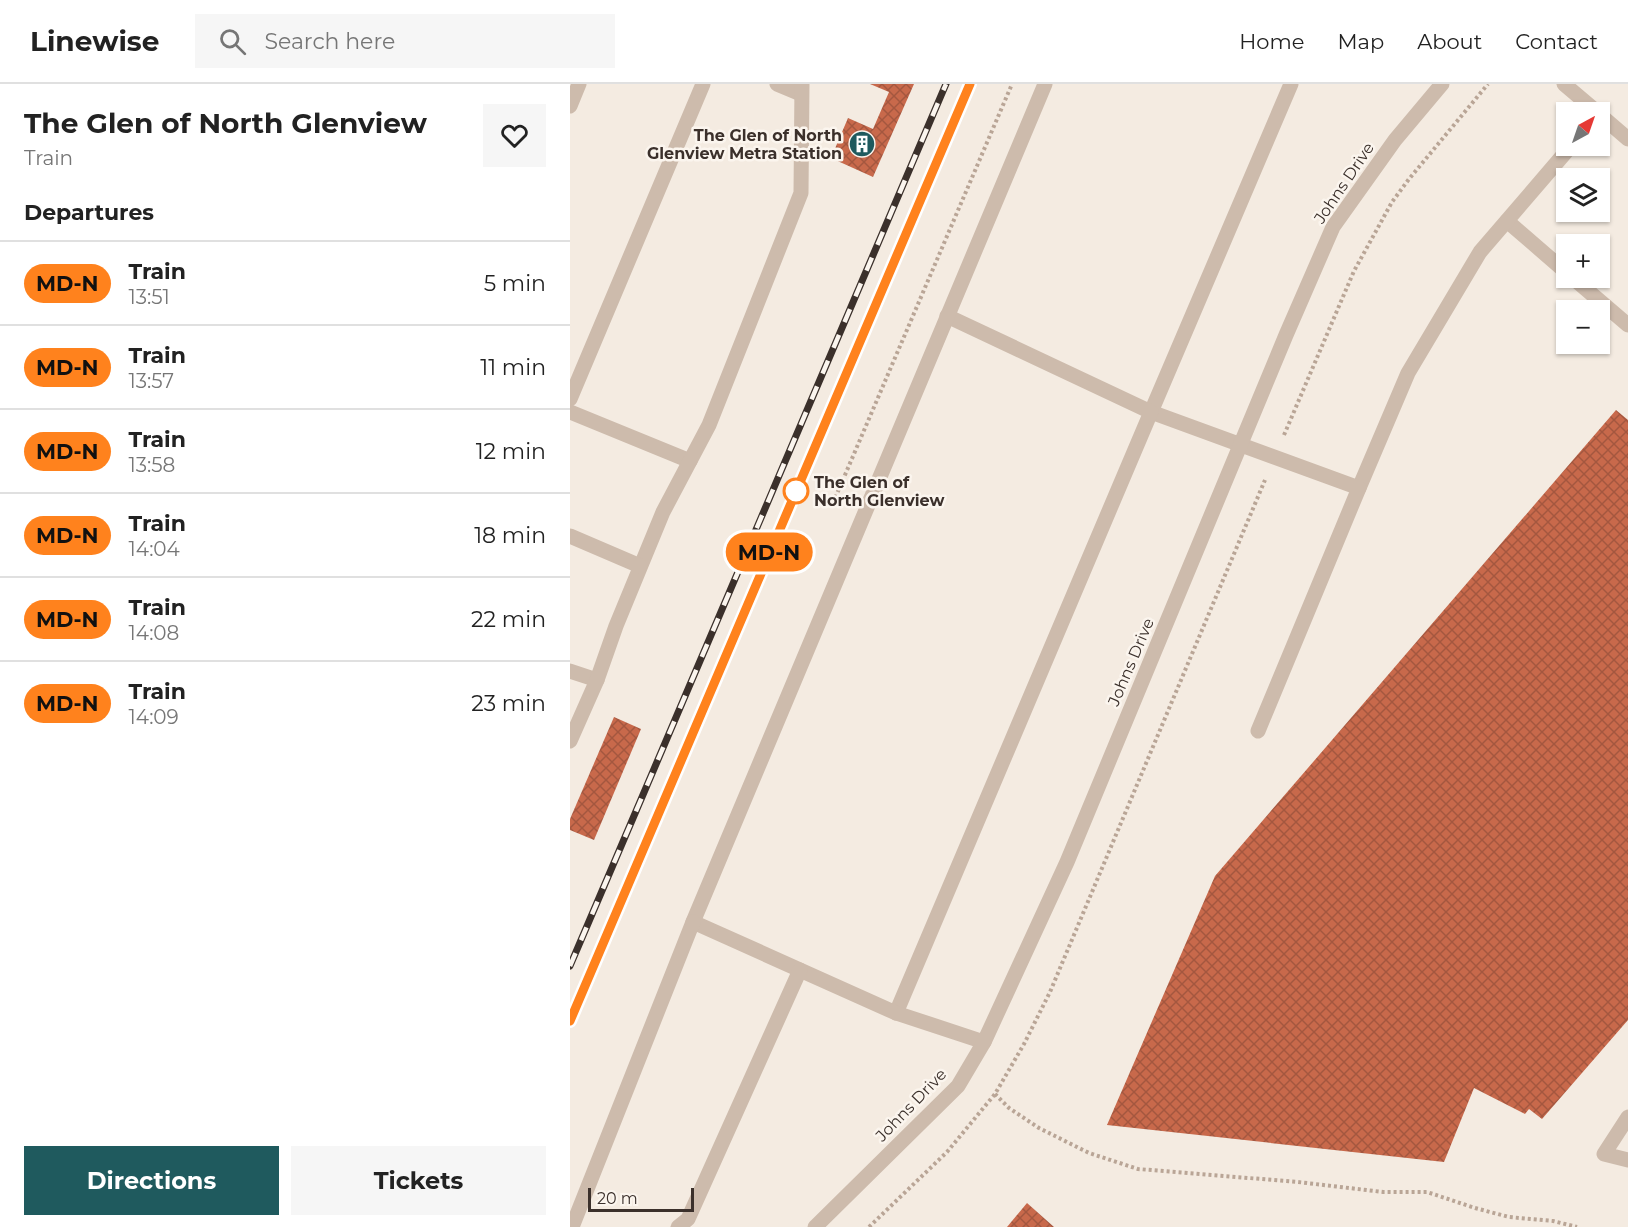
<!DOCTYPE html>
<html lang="en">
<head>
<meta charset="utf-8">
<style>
	body { margin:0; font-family:Montserrat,sans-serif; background:#f6f6f6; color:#222; height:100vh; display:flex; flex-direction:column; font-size:22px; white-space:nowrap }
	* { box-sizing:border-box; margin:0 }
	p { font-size:20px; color:#767676 }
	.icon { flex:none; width:33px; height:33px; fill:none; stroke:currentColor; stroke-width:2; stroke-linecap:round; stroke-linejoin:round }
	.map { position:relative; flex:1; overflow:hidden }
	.drawer { display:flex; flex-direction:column; background:#fff; width:570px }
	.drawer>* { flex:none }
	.badge { padding:0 12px; border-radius:20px; font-size:21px; line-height:39px }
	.needle { width:39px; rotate:40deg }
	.fabs { position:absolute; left:986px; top:18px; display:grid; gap:12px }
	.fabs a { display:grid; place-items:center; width:54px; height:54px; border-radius:0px; background:#fff; box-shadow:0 2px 4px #0004; font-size:30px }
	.scale { position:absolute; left:18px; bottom:15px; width:106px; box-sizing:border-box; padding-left:6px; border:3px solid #3b302b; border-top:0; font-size:16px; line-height:21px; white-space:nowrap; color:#3b302b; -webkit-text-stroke:4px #fbf5ee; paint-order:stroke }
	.map>.badge { position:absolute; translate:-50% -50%; box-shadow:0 0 0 3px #fff }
	h2 { padding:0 24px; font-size:22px; line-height:54px }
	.round { display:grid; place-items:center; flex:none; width:63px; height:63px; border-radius:0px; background:#f6f6f6 }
	.overview { display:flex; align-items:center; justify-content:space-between; height:102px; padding:0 24px }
	h1 { font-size:28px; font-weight:700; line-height:45px }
	.button { display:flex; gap:12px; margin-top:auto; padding:12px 24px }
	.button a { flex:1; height:69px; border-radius:0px; background:#1f5a5e; color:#fff; font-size:24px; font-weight:700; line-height:69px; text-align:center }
	.button a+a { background:#f6f6f6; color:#222 }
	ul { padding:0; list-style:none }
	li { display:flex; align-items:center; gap:18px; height:84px; padding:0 24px; border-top:2px solid #e0e0e0 }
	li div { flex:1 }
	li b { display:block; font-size:22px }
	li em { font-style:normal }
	li .badge { min-width:66px; font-weight:700; text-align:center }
	header { display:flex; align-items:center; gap:36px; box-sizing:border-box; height:84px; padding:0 30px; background:#fff; border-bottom:2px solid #e0e0e0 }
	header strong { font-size:28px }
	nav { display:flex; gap:33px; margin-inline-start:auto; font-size:21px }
	.search { width:420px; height:54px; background:#f6f6f6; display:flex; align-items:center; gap:15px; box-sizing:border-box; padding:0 21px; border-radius:0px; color:#767676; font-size:22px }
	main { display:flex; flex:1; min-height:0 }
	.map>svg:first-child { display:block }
	.building { fill:url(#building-cross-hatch) }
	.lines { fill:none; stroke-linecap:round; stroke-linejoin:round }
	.path { stroke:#b9a596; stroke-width:4; stroke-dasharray:3 3; stroke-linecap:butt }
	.service { stroke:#cdbbac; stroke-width:15 }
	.minor { stroke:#cdbbac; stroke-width:15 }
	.tertiary { stroke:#cdbbac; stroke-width:15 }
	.rail-casing { stroke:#3b302b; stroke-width:7 }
	.rail { stroke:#fbf5ee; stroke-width:4.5; stroke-dasharray:14; stroke-linecap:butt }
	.line-casing { stroke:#fff; stroke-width:14 }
	.line { stroke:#ff821d; stroke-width:9 }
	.stop-dot { fill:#fff; stroke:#ff821d; stroke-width:3 }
	.labels { text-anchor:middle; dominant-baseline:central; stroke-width:5; stroke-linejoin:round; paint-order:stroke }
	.poi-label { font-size:16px; font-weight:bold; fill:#3b302b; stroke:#fbf5ee; text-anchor:end }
	.street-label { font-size:16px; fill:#3b302b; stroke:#fbf5ee }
	.stop-label { font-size:16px; font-weight:bold; fill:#3b302b; stroke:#fbf5ee; text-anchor:start }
</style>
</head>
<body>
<header>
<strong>Linewise</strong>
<div class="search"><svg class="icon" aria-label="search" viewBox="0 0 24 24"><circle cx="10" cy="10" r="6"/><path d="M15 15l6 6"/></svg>Search here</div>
<nav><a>Home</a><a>Map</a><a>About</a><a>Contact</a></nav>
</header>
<main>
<section class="drawer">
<div class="overview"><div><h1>The Glen of North Glenview</h1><p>Train</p></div><a class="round"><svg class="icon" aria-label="heart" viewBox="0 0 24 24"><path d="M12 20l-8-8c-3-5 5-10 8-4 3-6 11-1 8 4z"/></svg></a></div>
<h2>Departures</h2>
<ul>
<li><span class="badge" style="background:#ff821d;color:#111">MD-N</span><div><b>Train</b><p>13:51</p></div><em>5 min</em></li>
<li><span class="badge" style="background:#ff821d;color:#111">MD-N</span><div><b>Train</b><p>13:57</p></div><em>11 min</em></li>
<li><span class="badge" style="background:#ff821d;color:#111">MD-N</span><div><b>Train</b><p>13:58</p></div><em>12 min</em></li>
<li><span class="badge" style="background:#ff821d;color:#111">MD-N</span><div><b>Train</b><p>14:04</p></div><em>18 min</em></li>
<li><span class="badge" style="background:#ff821d;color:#111">MD-N</span><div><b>Train</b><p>14:08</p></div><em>22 min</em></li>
<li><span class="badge" style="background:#ff821d;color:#111">MD-N</span><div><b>Train</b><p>14:09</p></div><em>23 min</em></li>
</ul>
<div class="button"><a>Directions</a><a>Tickets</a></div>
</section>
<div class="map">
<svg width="1058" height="1143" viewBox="0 0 1058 1143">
	<defs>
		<pattern id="building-cross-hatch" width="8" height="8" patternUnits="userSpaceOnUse" patternTransform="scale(1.5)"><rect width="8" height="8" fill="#c8694b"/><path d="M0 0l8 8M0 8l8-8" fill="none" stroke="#a4573f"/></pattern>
	</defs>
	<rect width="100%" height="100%" fill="#f4ebe1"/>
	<!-- building -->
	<g class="building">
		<path d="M300 0H344L303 93 261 74 278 34 303 45 319 8Z"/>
		<path d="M1046 326 1058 336V936L972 1035 959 1025 955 1030 904 1004 874 1078 537 1041 645 792Z"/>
		<path d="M44 633 71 645 24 756 0 746V735Z"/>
		<path d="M457 1119 484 1143H437Z"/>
	</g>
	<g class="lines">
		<!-- path -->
		<g class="path">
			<path d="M714 351 784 187 822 118 839 95 918 0"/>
			<path d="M263 419 442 0"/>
			<path d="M425 1010 439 1024 469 1044 519 1069 568 1085 728 1098 813 1108H857L905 1124 939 1133 983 1137 1007 1143"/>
			<path d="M299 1143 377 1068 425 1010 454 960 480 908 695 396"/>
		</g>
		<!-- service -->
		<g class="service">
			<path d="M207 0 231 10"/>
			<path d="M937 137 996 188"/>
			<path d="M1003 194 1058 241"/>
			<path d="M0 315 133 0"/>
			<path d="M0 328 120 377"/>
			<path d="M789 404 838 289 910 168 1001 62"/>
			<path d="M0 587 27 596"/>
			<path d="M688 647 789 404 581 328 721 0"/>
			<path d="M0 657 27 596 46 542 93 428 139 341 231 109 232 0"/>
			<path d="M326 929 581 328 377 232"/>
			<path d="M414 958 326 929 123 838 475 0"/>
			<path d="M1058 1033 1034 1070 1058 1076"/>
			<path d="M2 1143 123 838"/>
			<path d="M108 1143 118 1135 230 886"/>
		</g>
		<!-- minor -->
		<g class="minor">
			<path d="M994 0 1027 28"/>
			<path d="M1029 30 1058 55"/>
			<path d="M0 452 70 482"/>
		</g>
		<!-- tertiary -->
		<g class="tertiary">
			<path d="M0 22 9 0"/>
			<path d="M245 1143 388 1002 414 958 497 778 716 251 763 143 825 56 872 0"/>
		</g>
		<defs>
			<g id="rail">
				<path d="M0 882 376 0"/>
				<path d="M0 937 400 0"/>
			</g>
		</defs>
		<!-- rail casing -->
		<use href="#rail" class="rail-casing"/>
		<!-- rail -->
		<use href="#rail" class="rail"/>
	</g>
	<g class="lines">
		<defs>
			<path id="line" d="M0 937 400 0"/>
		</defs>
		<!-- line casing -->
		<use href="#line" class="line-casing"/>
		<!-- line -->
		<use href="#line" class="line"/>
	</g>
	<!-- icons -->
	<defs>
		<symbol id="building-disc" viewBox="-11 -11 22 22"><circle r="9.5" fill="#1f5a5e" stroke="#fbf5ee"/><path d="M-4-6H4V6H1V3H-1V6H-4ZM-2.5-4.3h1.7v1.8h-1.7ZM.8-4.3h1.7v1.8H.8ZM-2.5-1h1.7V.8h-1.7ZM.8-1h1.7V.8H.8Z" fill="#fff"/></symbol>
	</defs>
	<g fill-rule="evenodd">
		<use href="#building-disc" x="277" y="45" width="30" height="30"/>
	</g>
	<!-- markers -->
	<circle class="stop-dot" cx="226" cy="407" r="12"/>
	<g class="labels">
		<!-- poi labels -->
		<g class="poi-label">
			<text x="272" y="51">The Glen of North<tspan x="272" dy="18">Glenview Metra Station</tspan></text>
		</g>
		<!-- street labels -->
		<g class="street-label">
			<text transform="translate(774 99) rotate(-56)">Johns Drive</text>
			<text transform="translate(561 578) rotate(-67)">Johns Drive</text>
			<text transform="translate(341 1021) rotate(-46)">Johns Drive</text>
		</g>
		<!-- stop labels -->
		<g class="stop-label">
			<text x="244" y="398">The Glen of<tspan x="244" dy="18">North Glenview</tspan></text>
		</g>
	</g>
</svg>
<div class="fabs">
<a><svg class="needle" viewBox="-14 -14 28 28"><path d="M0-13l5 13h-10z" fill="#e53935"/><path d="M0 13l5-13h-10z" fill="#767676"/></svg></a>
<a><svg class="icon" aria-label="layers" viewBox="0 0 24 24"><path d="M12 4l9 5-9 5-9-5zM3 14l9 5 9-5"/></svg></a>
<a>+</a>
<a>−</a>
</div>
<div class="scale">20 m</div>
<b class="badge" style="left:199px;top:468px;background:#ff821d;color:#111">MD-N</b>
</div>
</main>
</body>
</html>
